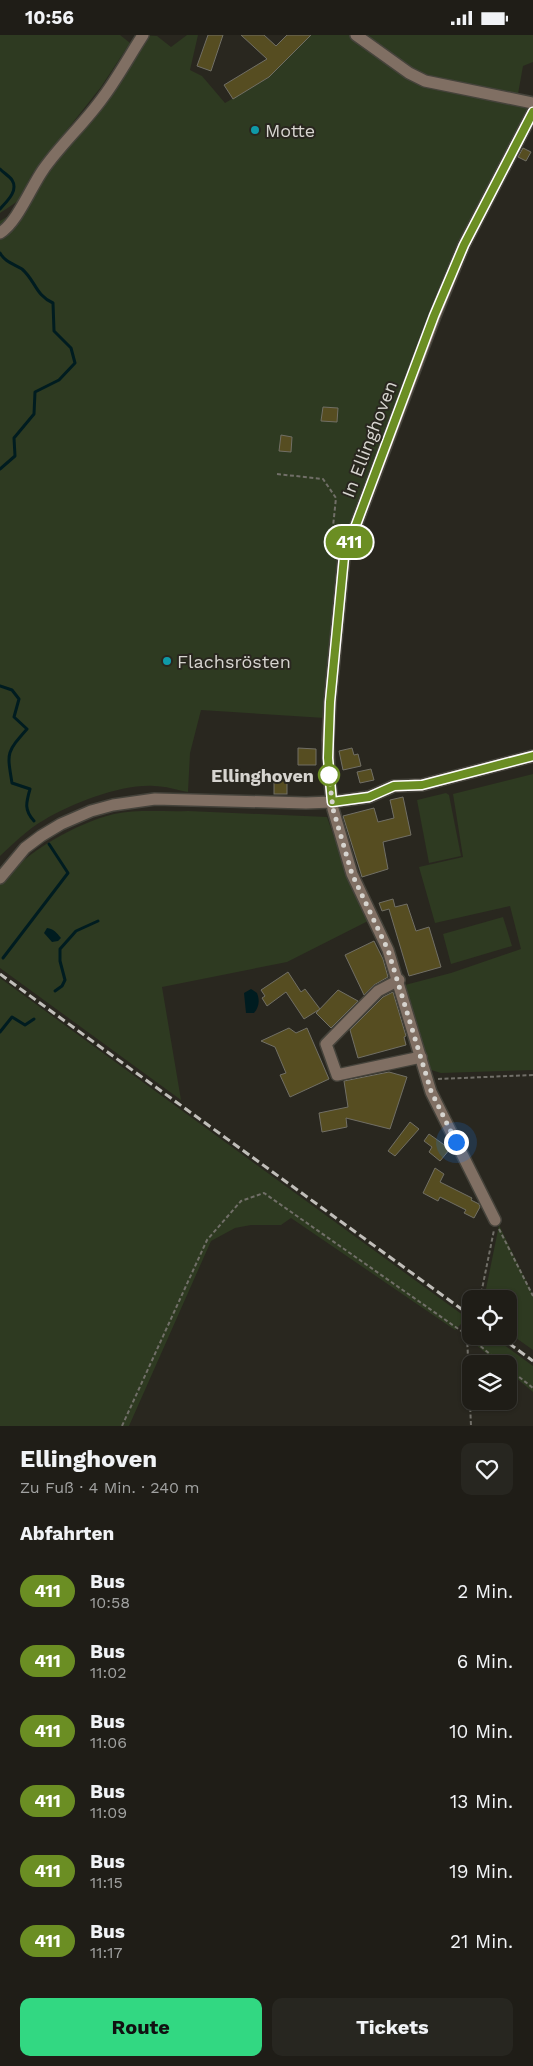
<!DOCTYPE html>
<html lang="de">
<head>
<meta charset="utf-8">
<style>
	body { margin:0; font-family:"Work Sans",sans-serif; background:#272620; color:#f1f3f6; height:100vh; display:flex; flex-direction:column; font-size:19px; white-space:nowrap }
	* { box-sizing:border-box; margin:0 }
	p { font-size:16px; color:#a1a2a1 }
	.icon { flex:none; width:28px; height:28px; fill:none; stroke:currentColor; stroke-width:2; stroke-linecap:round; stroke-linejoin:round }
	.map { position:relative; height:1391px; overflow:hidden }
	.details { display:flex; flex-direction:column; background:#1f1d17; flex:1 }
	.details>* { flex:none }
	.badge { padding:0 10px; border-radius:16px; font-size:18px; line-height:32px }
	.tools { position:absolute; left:462px; top:1255px; display:grid; gap:10px }
	.tools a { display:grid; place-items:center; width:55px; height:55px; border-radius:10px; background:#1f1d17; box-shadow:0 1px 4px #0004,0 0 0 1px #3c3b36; font-size:25px }
	.you { position:absolute; width:25px; height:25px; margin:-12px; border:4px solid #fff; border-radius:50%; background:#1a73e8; box-shadow:0 0 0 8px #1a73e833 }
	.map>.badge { position:absolute; translate:-50% -50%; box-shadow:0 0 0 2px #fff }
	h2 { padding:0 20px; font-size:19px; line-height:45px }
	.round { display:grid; place-items:center; flex:none; width:52px; height:52px; border-radius:10px; background:#272620 }
	.head { display:flex; align-items:center; justify-content:space-between; height:85px; padding:0 20px }
	h1 { font-size:24px; font-weight:700; line-height:38px }
	.action { display:flex; gap:10px; margin-top:auto; padding:10px 20px }
	.action a { flex:1; height:58px; border-radius:10px; background:#32d882; color:#111; font-size:20px; font-weight:700; line-height:58px; text-align:center }
	.action a+a { background:#272620; color:#f1f3f6 }
	ul { padding:0; list-style:none }
	li { display:flex; align-items:center; gap:15px; height:70px; padding:0 20px }
	li div { flex:1 }
	li b { display:block; font-size:19px }
	li em { font-style:normal }
	li .badge { min-width:55px; font-weight:700; text-align:center }
	.status { display:flex; justify-content:space-between; align-items:center; height:35px; padding:0 25px; background:#1f1d17; direction:ltr }
	.status svg { height:14px; fill:currentColor }
	.map>svg:first-child { display:block }
	.green { fill:#2e3a21 }
	.water { fill:#001c20 }
	.lines { fill:none; stroke-linecap:round; stroke-linejoin:round }
	.stream { stroke:#001c20; stroke-width:3 }
	.building { fill:#564d21; stroke:#716f65 }
	.minor-casing { stroke:#45433b; stroke-width:14 }
	.path { stroke:#716f68; stroke-width:2; stroke-dasharray:4 2.5; stroke-linecap:butt }
	.minor { stroke:#806f63; stroke-width:11 }
	.rail { stroke:#c0beb9; stroke-width:3; stroke-dasharray:8 4; stroke-linecap:butt }
	.line-casing { stroke:#fff; stroke-width:11 }
	.line { stroke:#6b8e23; stroke-width:8 }
	.walk { stroke:#d6d4cf; stroke-width:5; stroke-dasharray:0 9 }
	.culture-dot { fill:#0f9aa8; stroke:#29271f; stroke-width:2 }
	.stop-dot { fill:#fff; stroke:#6b8e23; stroke-width:2.5 }
	.labels { text-anchor:middle; dominant-baseline:central; stroke-width:4; stroke-linejoin:round; paint-order:stroke }
	.poi-label { font-size:18px; fill:#d6d4cf; stroke:#29271f; text-anchor:start }
	.street-label { font-size:18px; fill:#d6d4cf; stroke:#29271f }
	.stop-label { font-size:18px; font-weight:bold; fill:#d6d4cf; stroke:#29271f; text-anchor:end }
</style>
</head>
<body>
<div class="status"><b>10:56</b><svg viewBox="0 0 49 12"><path d="M0 12V9h3v3zM5 12V6h3v6zM10 12V3h3v9zM15 12V0h3v12zM26 1h20v11H26zM47 4h2v5h-2z"/></svg></div>
<div class="map">
<svg width="533" height="1391" viewBox="0 0 533 1391">
	<rect width="100%" height="100%" fill="#29271f"/>
	<!-- green -->
	<g class="green">
		<path d="M0 0H120L130 8 101 52 32 139 18 166 0 178Z"/>
		<path d="M142 0 157 1 171 12 187 0H198L190 35 202 41 225 68 268 43 311 0H351L419 47 523 70 528 75 527 81C501 127 476 174 454 222 413 315 381 411 344 505L337 534 325 683 201 675 190 718 188 757C177 755 165 751 154 751 121 749 73 768 44 785 28 794 14 808 0 821V186L18 175 106 53Z"/>
		<path d="M367 0H533V27L523 31 518 59 437 44 422 40Z"/>
		<path d="M533 739V1035L441 1038 428 1034 405 950 451 938 521 914 510 871 435 888 419 832 463 822 453 759Z"/>
		<path d="M446 758 449 760 461 821 429 828 417 765Z"/>
		<path d="M188 776 327 782 353 855 368 886 287 927 162 952 181 1065 0 933V849C24 818 76 788 114 779 138 774 164 777 188 776Z"/>
		<path d="M503 882 512 911 451 929 443 899Z"/>
		<path d="M0 943 467 1283 455 1295 291 1183 281 1190H251L235 1193 211 1206 129 1391H0Z"/>
		<path d="M499 1190 533 1260V1315L509 1298V1264H484Z"/>
		<path d="M471 1292V1301H492L533 1331V1357L509 1337V1329H499L469 1304Z"/>
	</g>
	<!-- water -->
	<g class="water">
		<path d="M47 893C54 894 57 898 61 903L58 906 52 907 44 898Z"/>
		<path d="M251 954 257 958C260 966 259 972 254 978H246L244 958Z"/>
	</g>
	<g class="lines">
		<!-- stream -->
		<g class="stream">
			<path d="M0 134C4 138 9 141 12 145 19 156 6 167 0 174"/>
			<path d="M0 218C5 227 14 229 22 234 35 245 36 261 53 268L54 296 71 313 75 328 59 345 35 357 34 379 14 403 15 421 0 434"/>
			<path d="M0 651 12 655 19 664 14 682 27 694C6 718 7 717 12 748L30 754C26 768 24 775 34 786"/>
			<path d="M3 923 68 838 49 809"/>
			<path d="M55 956 62 951 65 945 60 926V914L76 896 98 886"/>
			<path d="M0 997 12 982 25 990 34 984"/>
		</g>
	</g>
	<!-- building -->
	<g class="building">
		<path d="M208 0H223L211 36 197 31Z"/>
		<path d="M241 0H264L276 11 287 0H311L269 42 233 64 224 50 267 24Z"/>
		<path d="M523 113 531 117 526 126 518 122Z"/>
		<path d="M323 372 338 373 337 387 321 386Z"/>
		<path d="M281 400 292 402 291 417 279 416Z"/>
		<path d="M298 713 316 714V730H298Z"/>
		<path d="M352 713 354 720 358 719 361 731 343 735 339 716Z"/>
		<path d="M371 734 374 745 360 748 357 737Z"/>
		<rect x="274" y="739" width="13" height="20"/>
		<path d="M403 762 411 800 383 807 388 834 362 842 343 781 374 773 378 787 394 783 390 765Z"/>
		<path d="M393 864 395 872 407 869 416 896 429 892 441 932 409 941 389 874 382 876 379 868Z"/>
		<path d="M374 906 383 924 388 942 374 950 364 960 345 920Z"/>
		<path d="M288 937 301 957 305 954 320 974 304 984 286 957 267 971 262 963 265 961 261 955Z"/>
		<path d="M338 955 358 966 331 993 316 978Z"/>
		<path d="M393 957 406 1001 404 1002 406 1010 358 1023 350 995 383 962Z"/>
		<path d="M289 993 296 998 307 993 329 1044 290 1062 280 1040 286 1038 275 1012 261 1006Z"/>
		<path d="M389 1037 407 1042 390 1094 346 1083 347 1092 322 1097 319 1078 348 1072 344 1046Z"/>
		<path d="M410 1087 419 1094 395 1121 388 1116Z"/>
		<path d="M429 1099 450 1114 440 1126 429 1117 432 1112 424 1106Z"/>
		<path d="M435 1133 444 1139 440 1147 472 1163 471 1165 479 1169 480 1172 474 1183 464 1178 466 1175 440 1162 438 1166 423 1158Z"/>
	</g>
	<g class="lines">
		<defs>
			<g id="minor">
				<path d="M356 0 409 38 425 46 533 68"/>
				<path d="M0 198C17 188 31 152 43 135 61 109 85 88 104 61 118 42 130 20 143 0"/>
				<path d="M0 843 25 813 41 801 61 789 91 776 113 770 155 764 306 768 332 767 369 762 394 751 422 750 533 721"/>
				<path d="M399 945 378 956 326 1009 337 1040 421 1022"/>
				<path d="M495 1185 431 1057 388 915 352 839 333 774 329 740 328 705 330 667 344 522 435 281 464 210 533 77"/>
			</g>
		</defs>
		<!-- minor casing -->
		<use href="#minor" class="minor-casing"/>
		<!-- path -->
		<g class="path">
			<path d="M277 439 323 444 336 463 332 501 337 509"/>
			<path d="M438 1044 533 1040"/>
			<path d="M499 1194 533 1261"/>
			<path d="M480 1264 494 1195"/>
			<path d="M471 1283 468 1288 467 1300 471 1391"/>
			<path d="M509 1334 533 1353"/>
			<path d="M122 1391 207 1205 241 1166 264 1158 467 1300 502 1329"/>
		</g>
		<!-- minor -->
		<use href="#minor" class="minor"/>
		<!-- rail -->
		<g class="rail">
			<path d="M0 939 471 1281"/>
			<path d="M499 1301 533 1326"/>
		</g>
	</g>
	<g class="lines">
		<defs>
			<path id="line" d="M533 77 464 210 434 281 344 522 330 667 328 723 332 767 369 762 394 751 422 750 533 721"/>
		</defs>
		<!-- line casing -->
		<use href="#line" class="line-casing"/>
		<!-- line -->
		<use href="#line" class="line"/>
		<!-- walk -->
		<path class="walk" d="M329 740 333 774 352 839 388 915 431 1056 456 1107"/>
	</g>
	<!-- markers -->
	<g class="culture-dot">
		<circle cx="255" cy="95" r="5"/>
		<circle cx="167" cy="626" r="5"/>
	</g>
	<circle class="stop-dot" cx="329" cy="740" r="10"/>
	<g class="labels">
		<!-- poi labels -->
		<g class="poi-label">
			<text x="265" y="95">Motte</text>
			<text x="177" y="626">Flachsrösten</text>
		</g>
		<!-- street labels -->
		<g class="street-label">
			<text transform="translate(369 404) rotate(-69)">In Ellinghoven</text>
		</g>
		<!-- stop labels -->
		<g class="stop-label">
			<text x="314" y="740">Ellinghoven</text>
		</g>
	</g>
</svg>
<div class="tools">
<a><svg class="icon" aria-label="locate" viewBox="0 0 24 24"><circle cx="12" cy="12" r="6"/><path d="M12 2v4M12 18v4M2 12h4M18 12h4"/></svg></a>
<a><svg class="icon" aria-label="layers" viewBox="0 0 24 24"><path d="M12 4l9 5-9 5-9-5zM3 14l9 5 9-5"/></svg></a>
</div>
<div class="you" style="left:456px;top:1107px"></div>
<b class="badge" style="left:349px;top:507px;background:#6b8e23;color:#fff">411</b>
</div>
<section class="details">
<div class="head"><div><h1>Ellinghoven</h1><p>Zu Fuß · 4 Min. · 240 m</p></div><a class="round"><svg class="icon" aria-label="heart" viewBox="0 0 24 24"><path d="M12 20l-8-8c-3-5 5-10 8-4 3-6 11-1 8 4z"/></svg></a></div>
<h2>Abfahrten</h2>
<ul>
<li><span class="badge" style="background:#6b8e23;color:#fff">411</span><div><b>Bus</b><p>10:58</p></div><em>2 Min.</em></li>
<li><span class="badge" style="background:#6b8e23;color:#fff">411</span><div><b>Bus</b><p>11:02</p></div><em>6 Min.</em></li>
<li><span class="badge" style="background:#6b8e23;color:#fff">411</span><div><b>Bus</b><p>11:06</p></div><em>10 Min.</em></li>
<li><span class="badge" style="background:#6b8e23;color:#fff">411</span><div><b>Bus</b><p>11:09</p></div><em>13 Min.</em></li>
<li><span class="badge" style="background:#6b8e23;color:#fff">411</span><div><b>Bus</b><p>11:15</p></div><em>19 Min.</em></li>
<li><span class="badge" style="background:#6b8e23;color:#fff">411</span><div><b>Bus</b><p>11:17</p></div><em>21 Min.</em></li>
</ul>
<div class="action"><a>Route</a><a>Tickets</a></div>
</section>
</body>
</html>
